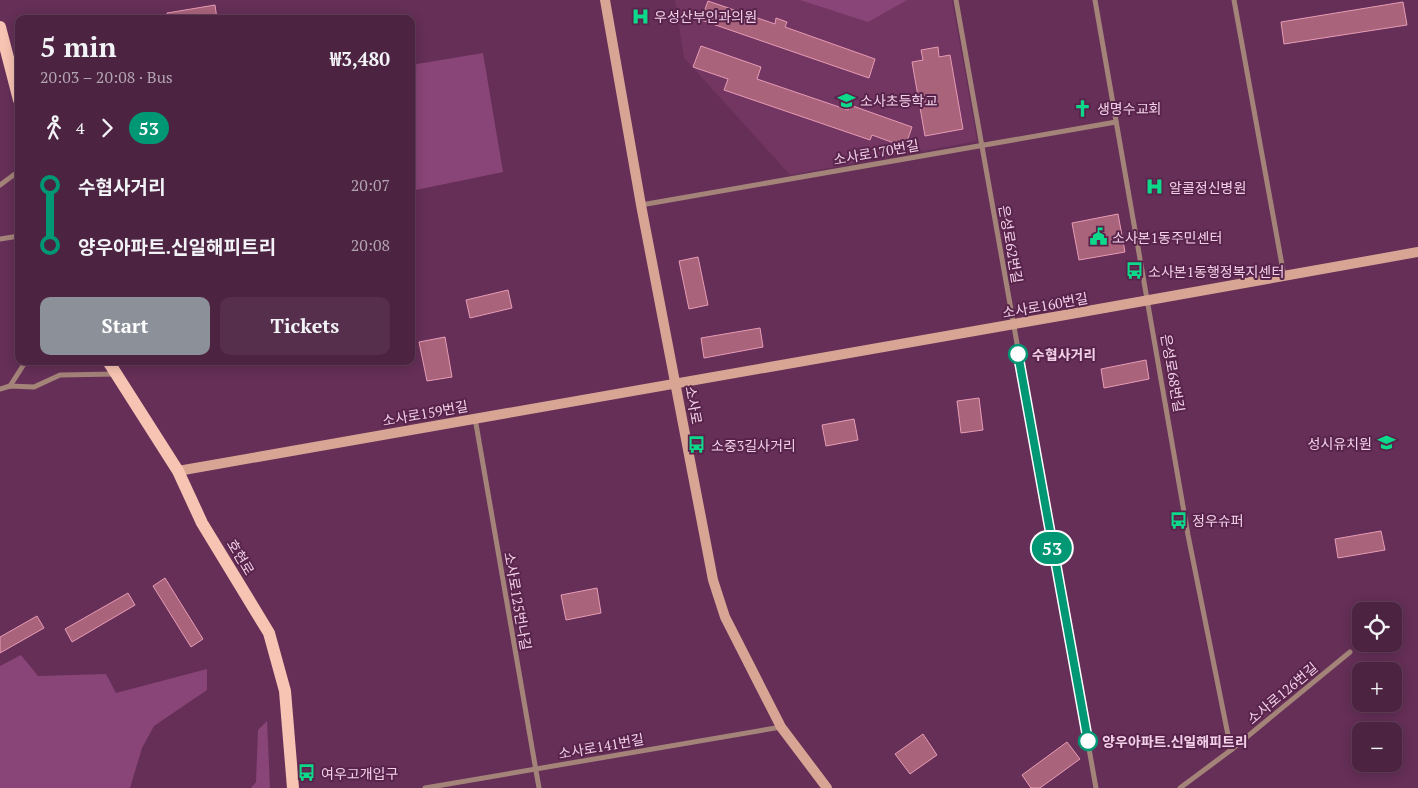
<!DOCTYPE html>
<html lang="en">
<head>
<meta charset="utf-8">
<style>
	body { margin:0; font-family:"PT Serif","Noto Sans KR",serif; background:#562f4c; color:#f1f3f6; height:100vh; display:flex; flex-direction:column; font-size:19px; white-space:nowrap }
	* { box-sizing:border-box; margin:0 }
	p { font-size:16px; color:#b2a4b1 }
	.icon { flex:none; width:28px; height:28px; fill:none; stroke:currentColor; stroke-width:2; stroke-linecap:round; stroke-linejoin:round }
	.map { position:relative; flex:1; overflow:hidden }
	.panel { position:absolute; left:15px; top:15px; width:400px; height:350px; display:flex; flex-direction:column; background:#4c2341; border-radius:10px; box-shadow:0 2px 12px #0003,0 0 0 1px #63405a }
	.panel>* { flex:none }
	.badge { padding:0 10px; border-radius:16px; font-size:18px; line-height:32px }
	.controls { position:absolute; left:1352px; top:602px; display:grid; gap:10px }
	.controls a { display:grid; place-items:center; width:50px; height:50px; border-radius:10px; background:#4c2341; box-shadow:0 2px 12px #0003,0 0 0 1px #63405a; font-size:25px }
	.map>.badge { position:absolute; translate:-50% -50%; box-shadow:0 0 0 2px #fff }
	.legs { display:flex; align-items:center; gap:8px; height:55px; padding:0 25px; font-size:16px }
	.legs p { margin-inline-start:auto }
	.overview { display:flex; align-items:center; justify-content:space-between; height:85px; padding:0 25px }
	h1 { font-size:28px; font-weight:600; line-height:38px }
	.primary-button { display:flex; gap:10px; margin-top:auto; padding:10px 25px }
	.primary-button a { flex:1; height:58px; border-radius:10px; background:#8c9099; color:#fff; font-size:20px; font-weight:600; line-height:58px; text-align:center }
	.primary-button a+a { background:#562f4c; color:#f1f3f6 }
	ul { padding:0 25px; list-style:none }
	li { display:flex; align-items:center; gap:18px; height:60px; font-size:19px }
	li i { display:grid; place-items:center; width:8px; height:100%; margin:0 6px; background:currentColor }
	li i::after { content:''; width:12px; height:12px; margin:-6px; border:4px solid; border-radius:50%; background:#4c2341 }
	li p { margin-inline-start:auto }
	li:first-child i { background:linear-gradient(#0000 50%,currentColor 0) }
	li:last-child i { background:linear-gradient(currentColor 50%,#0000 0) }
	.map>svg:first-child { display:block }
	.built { fill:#733663 }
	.green { fill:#894577 }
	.building { fill:#a9637b; stroke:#e79cb5 }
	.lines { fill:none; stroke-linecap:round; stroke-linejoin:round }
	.street { stroke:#a48379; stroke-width:5 }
	.secondary { stroke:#d8a595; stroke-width:10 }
	.primary { stroke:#f7c3b2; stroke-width:12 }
	.line-1-casing { stroke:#fff; stroke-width:11 }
	.line-1 { stroke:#009775; stroke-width:8 }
	.stop-1-dot { fill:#fff; stroke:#009775; stroke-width:2.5 }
	.labels { text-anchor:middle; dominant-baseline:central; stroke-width:4; stroke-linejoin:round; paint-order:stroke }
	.poi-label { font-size:14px; fill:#f2d0e7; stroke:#59244c; text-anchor:start }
	.street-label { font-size:14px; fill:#f2d0e7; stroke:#59244c }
	.stop-label { font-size:14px; font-weight:bold; fill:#f2d0e7; stroke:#59244c; text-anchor:start }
</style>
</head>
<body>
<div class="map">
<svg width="1418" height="788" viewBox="0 0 1418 788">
	<rect width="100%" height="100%" fill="#652f57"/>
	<!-- built -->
	<path class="built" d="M675 0H952L977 141 790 175 684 58Z"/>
	<!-- green -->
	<g class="green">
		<path d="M800 0H907L868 22Z"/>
		<path d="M483 53 503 172 411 191V65Z"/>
		<path d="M21 655 38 676 106 674 116 693 207 669V690L154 726 142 748 130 788H0V666Z"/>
		<path d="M267 721 270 788H251L256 782 258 730Z"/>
	</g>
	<!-- building -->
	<g class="building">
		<path d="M708 1 775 24 776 18 787 22 785 27 875 59 869 78 701 20Z"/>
		<path d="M1403 2 1407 25 1284 44 1281 22Z"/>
		<path d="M215 5 217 19H167V13Z"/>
		<path d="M701 46 761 67 757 79 848 110 850 105 912 127 905 147 872 135 870 140 724 90 728 79 693 67Z"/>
		<path d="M938 47 939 57 950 55 963 129 925 136 912 62 923 60 921 50Z"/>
		<path d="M1118 214 1125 252 1079 260 1072 223Z"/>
		<path d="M698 257 708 305 689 309 679 261Z"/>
		<path d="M508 290 512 308 470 318 466 300Z"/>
		<path d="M760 328 763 347 704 358 701 338Z"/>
		<path d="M445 337 452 377 427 381 419 342Z"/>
		<path d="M1146 360 1149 379 1104 388 1101 369Z"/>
		<path d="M979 398 983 430 961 433 957 401Z"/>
		<path d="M854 419 858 440 826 446 822 425Z"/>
		<path d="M1381 531 1385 550 1338 558 1335 539Z"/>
		<path d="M165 578 203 639 191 647 153 586Z"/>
		<path d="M597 588 601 613 566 620 561 595Z"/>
		<path d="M128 593 135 605 72 642 65 629Z"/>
		<path d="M37 616 44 628 0 653V637Z"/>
		<path d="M923 734 937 755 910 774 895 754Z"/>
		<path d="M1067 742 1080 759 1040 788H1031L1022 775Z"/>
	</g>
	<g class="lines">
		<!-- street -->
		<g class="street">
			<path d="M956 0 1096 788"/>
			<path d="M1095 0 1188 535 1231 750"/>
			<path d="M1234 0 1284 276"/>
			<path d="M0 185 19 171"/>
			<path d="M641 205 1116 122"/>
			<path d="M0 239 19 236"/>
			<path d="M10 386 26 361"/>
			<path d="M0 389 10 386 34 387 60 375 116 374"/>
			<path d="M475 418 539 788"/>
			<path d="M425 788 781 727"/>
			<path d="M1180 788 1231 750 1350 652"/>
		</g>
		<!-- secondary -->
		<g class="secondary">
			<path d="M605 0 641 205 713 580 725 617 781 727 827 788"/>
			<path d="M178 471C591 397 1005 327 1418 252"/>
		</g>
		<!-- primary -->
		<g class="primary">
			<path d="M0 27 19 100"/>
			<path d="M108 361 178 471 202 523 269 633 285 691 293 788"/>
		</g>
	</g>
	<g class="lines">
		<defs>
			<path id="line-1" d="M1018 354 1088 741"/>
		</defs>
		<!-- line-1 casing -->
		<use href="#line-1" class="line-1-casing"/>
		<!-- line-1 -->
		<use href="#line-1" class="line-1"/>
	</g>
	<!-- icons -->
	<defs>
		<symbol id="hospital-bare" viewBox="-9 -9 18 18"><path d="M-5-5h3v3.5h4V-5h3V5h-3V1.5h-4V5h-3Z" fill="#0dd98a" stroke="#59244c" stroke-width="2.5" paint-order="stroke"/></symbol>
		<symbol id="school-bare" viewBox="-9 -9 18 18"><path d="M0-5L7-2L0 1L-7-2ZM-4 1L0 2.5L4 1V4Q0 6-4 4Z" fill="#0dd98a" stroke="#59244c" stroke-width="2.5" paint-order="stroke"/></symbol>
		<symbol id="church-bare" viewBox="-9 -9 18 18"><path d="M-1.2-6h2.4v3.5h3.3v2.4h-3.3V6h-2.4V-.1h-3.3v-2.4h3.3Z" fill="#0dd98a" stroke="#59244c" stroke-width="2.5" paint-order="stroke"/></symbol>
		<symbol id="civic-bare" viewBox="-9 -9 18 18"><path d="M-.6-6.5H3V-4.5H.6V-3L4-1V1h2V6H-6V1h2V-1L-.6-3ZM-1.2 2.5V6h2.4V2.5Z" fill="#0dd98a" stroke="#59244c" stroke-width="2.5" paint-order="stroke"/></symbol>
		<symbol id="bus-bare" viewBox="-9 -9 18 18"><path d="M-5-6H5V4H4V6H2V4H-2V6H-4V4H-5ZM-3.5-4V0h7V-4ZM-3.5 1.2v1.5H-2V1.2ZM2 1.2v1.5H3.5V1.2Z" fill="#0dd98a" stroke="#59244c" stroke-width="2.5" paint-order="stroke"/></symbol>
	</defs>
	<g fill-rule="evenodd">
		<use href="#hospital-bare" x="628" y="4" width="25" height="25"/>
		<use href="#school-bare" x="834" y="88" width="25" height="25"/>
		<use href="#church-bare" x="1070" y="96" width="25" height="25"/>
		<use href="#hospital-bare" x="1142" y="174" width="25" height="25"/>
		<use href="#civic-bare" x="1086" y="224" width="25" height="25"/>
		<use href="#bus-bare" x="1122" y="258" width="25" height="25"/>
		<use href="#school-bare" x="1374" y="430" width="25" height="25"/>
		<use href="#bus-bare" x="684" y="432" width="25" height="25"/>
		<use href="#bus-bare" x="1166" y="508" width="25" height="25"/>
		<use href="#bus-bare" x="294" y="760" width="25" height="25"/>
	</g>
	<!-- markers -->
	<g class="stop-1-dot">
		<circle cx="1018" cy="354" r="9"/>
		<circle cx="1088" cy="741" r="9"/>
	</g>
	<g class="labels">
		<!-- poi labels -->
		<g class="poi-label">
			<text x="654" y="16">우성산부인과의원</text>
			<text x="860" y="100">소사초등학교</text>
			<text x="1097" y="108">생명수교회</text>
			<text x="1169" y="187">알콜정신병원</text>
			<text x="1112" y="237">소사본1동주민센터</text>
			<text x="1148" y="271">소사본1동행정복지센터</text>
			<text x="1372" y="443" text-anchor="end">성시유치원</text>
			<text x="711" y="445">소중3길사거리</text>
			<text x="1192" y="520">정우슈퍼</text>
			<text x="321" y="773">여우고개입구</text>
		</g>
		<!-- street labels -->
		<g class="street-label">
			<text transform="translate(876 152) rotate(-10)">소사로170번길</text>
			<text transform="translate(1011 244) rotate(80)">은성로62번길</text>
			<text transform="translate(1045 305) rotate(-10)">소사로160번길</text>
			<text transform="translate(1173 373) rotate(80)">은성로68번길</text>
			<text transform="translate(694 405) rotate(80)">소사로</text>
			<text transform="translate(425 413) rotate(-10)">소사로159번길</text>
			<text transform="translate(241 557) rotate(59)">호현로</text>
			<text transform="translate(518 601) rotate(80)">소사로125번나길</text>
			<text transform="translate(1282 693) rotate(-40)">소사로126번길</text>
			<text transform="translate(601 746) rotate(-10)">소사로141번길</text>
		</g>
		<!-- stop labels -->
		<g class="stop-label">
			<text x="1032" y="354">수협사거리</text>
			<text x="1102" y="741">양우아파트.신일해피트리</text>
		</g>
	</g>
</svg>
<div class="controls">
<a><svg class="icon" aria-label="locate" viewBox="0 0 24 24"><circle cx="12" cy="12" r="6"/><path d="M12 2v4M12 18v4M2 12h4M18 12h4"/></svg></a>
<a>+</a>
<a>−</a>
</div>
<b class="badge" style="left:1052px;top:548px;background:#009775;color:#fff">53</b>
<section class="panel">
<div class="overview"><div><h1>5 min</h1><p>20:03 – 20:08 · Bus</p></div><b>₩3,480</b></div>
<div class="legs"><svg class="icon" aria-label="walk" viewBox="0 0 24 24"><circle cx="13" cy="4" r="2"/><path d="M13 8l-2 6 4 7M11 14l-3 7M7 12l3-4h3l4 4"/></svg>4<svg class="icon" aria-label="forward" viewBox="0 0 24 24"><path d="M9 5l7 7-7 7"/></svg><b class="badge" style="background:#009775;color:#fff">53</b></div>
<ul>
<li><i style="color:#009775"></i><b>수협사거리</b><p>20:07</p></li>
<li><i style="color:#009775"></i><b>양우아파트.신일해피트리</b><p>20:08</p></li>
</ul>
<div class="primary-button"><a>Start</a><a>Tickets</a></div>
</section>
</div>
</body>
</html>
